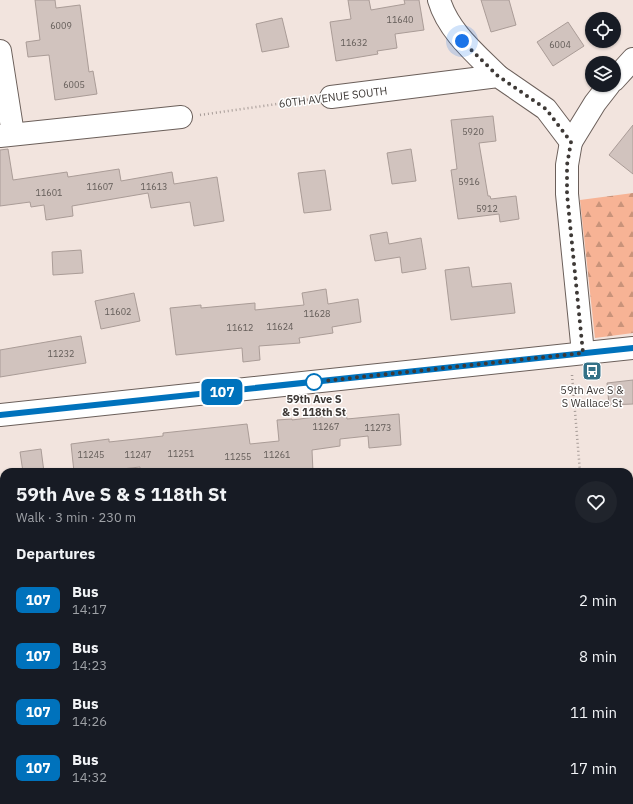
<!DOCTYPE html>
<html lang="en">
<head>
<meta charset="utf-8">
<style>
	body { margin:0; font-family:"IBM Plex Sans",sans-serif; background:#20242c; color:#f1f3f6; height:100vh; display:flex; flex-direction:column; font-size:15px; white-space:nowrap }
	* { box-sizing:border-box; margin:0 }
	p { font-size:13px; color:#9ea1a6 }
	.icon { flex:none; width:22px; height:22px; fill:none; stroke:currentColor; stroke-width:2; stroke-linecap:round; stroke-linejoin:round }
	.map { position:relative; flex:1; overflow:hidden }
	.panel { position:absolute; left:0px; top:468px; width:633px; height:336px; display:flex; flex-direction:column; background:#171b24; border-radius:12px 12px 0 0; box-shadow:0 1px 3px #0004 }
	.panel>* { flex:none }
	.badge { padding:0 8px; border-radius:6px; font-size:14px; line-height:26px }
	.fabs { position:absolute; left:585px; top:12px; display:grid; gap:8px }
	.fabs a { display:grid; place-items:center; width:36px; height:36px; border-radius:50%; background:#171b24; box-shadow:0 1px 3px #0004; font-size:20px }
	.you { position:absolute; width:20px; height:20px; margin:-10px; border:3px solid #fff; border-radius:50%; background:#1a73e8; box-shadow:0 0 0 6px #1a73e833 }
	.map>.badge { position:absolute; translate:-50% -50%; box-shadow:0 0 0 2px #fff }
	h2 { padding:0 16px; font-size:15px; line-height:36px }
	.round { display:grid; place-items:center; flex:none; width:42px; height:42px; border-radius:21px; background:#20242c }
	.headline { display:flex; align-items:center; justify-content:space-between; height:68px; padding:0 16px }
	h1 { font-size:19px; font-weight:800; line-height:30px }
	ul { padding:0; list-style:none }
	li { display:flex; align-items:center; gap:12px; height:56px; padding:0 16px }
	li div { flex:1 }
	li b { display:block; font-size:15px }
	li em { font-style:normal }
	li .badge { min-width:44px; font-weight:700; text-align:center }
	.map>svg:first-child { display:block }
	.forest { fill:url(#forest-firs) }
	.building { fill:#d1c3be; stroke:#aa9c97 }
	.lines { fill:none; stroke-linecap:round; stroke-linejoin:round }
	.minor-casing { stroke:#6b5f5a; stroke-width:24 }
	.path { stroke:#a69b97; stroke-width:2.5; stroke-dasharray:1 3; stroke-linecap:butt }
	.minor { stroke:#fff; stroke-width:22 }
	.line-casing { stroke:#fff; stroke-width:9 }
	.line { stroke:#0072bc; stroke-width:6 }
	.walk { stroke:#3e3936; stroke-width:4; stroke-dasharray:0 7.2 }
	.stop-dot { fill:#fff; stroke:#0072bc; stroke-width:2 }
	.labels { text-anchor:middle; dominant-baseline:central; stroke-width:3; stroke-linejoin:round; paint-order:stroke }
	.number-label { font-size:9px; fill:#635c58 }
	.street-label { font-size:11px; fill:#3e3936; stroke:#fff }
	.poi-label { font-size:11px; fill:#3e3936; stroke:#fff }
	.stop-label { font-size:11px; font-weight:bold; fill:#3e3936; stroke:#fff }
</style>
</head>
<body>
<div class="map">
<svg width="633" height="804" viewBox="0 0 633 804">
	<defs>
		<pattern id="forest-firs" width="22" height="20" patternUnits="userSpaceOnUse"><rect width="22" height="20" fill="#f7b395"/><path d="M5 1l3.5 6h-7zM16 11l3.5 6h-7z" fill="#c9937a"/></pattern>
	</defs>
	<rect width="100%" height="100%" fill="#f2e4de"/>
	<!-- forest -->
	<path class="forest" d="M633 193V333L595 338 580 200Z"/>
	<!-- building -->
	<g class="building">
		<path d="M35 0H55L56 8 80 5 89 72 93 71 97 94 55 100 49 55 28 57 26 42 40 40Z"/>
		<path d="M348 0H369L371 10 405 4 404 0H419L424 30 395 34 397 48 377 51 378 54 336 61 330 22 351 19Z"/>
		<path d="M481 0H509L516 25 491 32Z"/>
		<path d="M282 18 289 47 262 52 256 24Z"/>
		<path d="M568 22 584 46 553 66 537 42Z"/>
		<path d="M493 116 496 141 479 143 488 196H490L491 199 516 196 519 219 500 222 499 214 458 219 451 170 457 169 451 120Z"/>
		<path d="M633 125V174L609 155Z"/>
		<path d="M8 149 13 180 67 172 68 177 119 169 121 181 172 172 174 184 217 177 224 221 194 226 190 202 151 208 148 193 72 206 73 216 46 220 44 205 31 207 30 202 0 206V150Z"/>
		<path d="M411 149 416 181 392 184 387 153Z"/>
		<path d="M325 170 331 210 304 213 298 173Z"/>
		<path d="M387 232 389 244 421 238 426 269 402 273 400 257 375 261 370 235Z"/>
		<path d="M81 250 83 273 53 275 52 252Z"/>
		<path d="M469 267 472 287 511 283 515 313 451 320 445 270Z"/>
		<path d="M326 289 328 304 358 299 361 322 332 327 333 333 299 338 300 343 259 346 260 360 243 362 242 348 176 355 170 308 201 305V308L255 303V310L304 305 302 293Z"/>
		<path d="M134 293 140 321 101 329 95 301Z"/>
		<path d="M81 336 86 363 0 377V350Z"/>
		<path d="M633 380V404L609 405 607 383Z"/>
		<path d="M346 413 347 419 399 414 401 445 369 448 368 436 340 439V446L312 450 313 472H140V467L95 472H74L71 444 109 439V442L163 436V433L247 424 250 444 279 441 277 420 292 419V420Z"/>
		<path d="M41 449 44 472H23L20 452Z"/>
	</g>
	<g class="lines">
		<defs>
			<g id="minor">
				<path d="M439 0C448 31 476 54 498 76"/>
				<path d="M0 51 13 134"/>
				<path d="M614 80 633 59"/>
				<path d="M331 97 498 76 546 109 571 142 595 103 609 85"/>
				<path d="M0 136 181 117"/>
				<path d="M571 142 567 165V194L583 353"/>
				<path d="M0 415 633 348"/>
				<path d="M629 647H633"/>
				<path d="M0 718 4 717"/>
				<path d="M402 804 405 800"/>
			</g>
		</defs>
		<!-- minor casing -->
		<use href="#minor" class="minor-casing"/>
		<!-- path -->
		<g class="path">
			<path d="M200 115 312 99"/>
			<path d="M572 375 580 472"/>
		</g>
		<!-- minor -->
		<use href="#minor" class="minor"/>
	</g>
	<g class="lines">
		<defs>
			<path id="line" d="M0 415 633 348"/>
		</defs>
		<!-- line casing -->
		<use href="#line" class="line-casing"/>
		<!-- line -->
		<use href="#line" class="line"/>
		<!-- walk -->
		<path class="walk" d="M314 382 583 353 567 194V165L571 142 546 109 498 76 462 41"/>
	</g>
	<!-- icons -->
	<defs>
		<symbol id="bus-square" viewBox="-11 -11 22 22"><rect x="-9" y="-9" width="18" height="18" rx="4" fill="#337187" stroke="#fff"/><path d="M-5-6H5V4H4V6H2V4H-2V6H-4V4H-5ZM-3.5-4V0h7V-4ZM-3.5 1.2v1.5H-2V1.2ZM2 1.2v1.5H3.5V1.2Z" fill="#fff"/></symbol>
	</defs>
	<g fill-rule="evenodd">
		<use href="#bus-square" x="581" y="360" width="22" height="22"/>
	</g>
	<!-- markers -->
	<circle class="stop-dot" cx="314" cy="382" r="8"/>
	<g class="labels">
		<!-- number labels -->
		<g class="number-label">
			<text x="400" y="19">11640</text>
			<text x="61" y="25">6009</text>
			<text x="354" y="42">11632</text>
			<text x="560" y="44">6004</text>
			<text x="74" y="84">6005</text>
			<text x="473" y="131">5920</text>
			<text x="469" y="181">5916</text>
			<text x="100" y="186">11607</text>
			<text x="154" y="186">11613</text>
			<text x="49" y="192">11601</text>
			<text x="487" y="208">5912</text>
			<text x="118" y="311">11602</text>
			<text x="317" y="313">11628</text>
			<text x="280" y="326">11624</text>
			<text x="240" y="327">11612</text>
			<text x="61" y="353">11232</text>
			<text x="326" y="426">11267</text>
			<text x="378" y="427">11273</text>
			<text x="181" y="453">11251</text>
			<text x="91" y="454">11245</text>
			<text x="138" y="454">11247</text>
			<text x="277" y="454">11261</text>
			<text x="238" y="456">11255</text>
		</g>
		<!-- street labels -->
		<g class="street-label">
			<text transform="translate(333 97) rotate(-7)">60TH AVENUE SOUTH</text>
		</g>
		<!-- poi labels -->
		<g class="poi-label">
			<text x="592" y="390">59th Ave S &amp;<tspan x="592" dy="13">S Wallace St</tspan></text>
		</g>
		<!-- stop labels -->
		<g class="stop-label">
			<text x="314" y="399">59th Ave S<tspan x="314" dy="13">&amp; S 118th St</tspan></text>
		</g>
	</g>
</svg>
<div class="fabs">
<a><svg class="icon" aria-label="locate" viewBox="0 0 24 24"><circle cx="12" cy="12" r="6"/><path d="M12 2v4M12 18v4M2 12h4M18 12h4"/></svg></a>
<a><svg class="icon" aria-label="layers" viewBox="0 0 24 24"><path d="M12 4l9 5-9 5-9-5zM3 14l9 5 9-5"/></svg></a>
</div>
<div class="you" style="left:462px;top:41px"></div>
<b class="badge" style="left:222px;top:392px;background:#0072bc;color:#fff">107</b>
<section class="panel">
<div class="headline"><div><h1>59th Ave S &amp; S 118th St</h1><p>Walk · 3 min · 230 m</p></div><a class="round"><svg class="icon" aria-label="heart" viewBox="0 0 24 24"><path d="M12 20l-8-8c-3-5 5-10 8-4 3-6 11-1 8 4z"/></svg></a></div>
<h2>Departures</h2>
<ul>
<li><span class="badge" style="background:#0072bc;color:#fff">107</span><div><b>Bus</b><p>14:17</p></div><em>2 min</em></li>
<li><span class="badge" style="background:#0072bc;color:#fff">107</span><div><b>Bus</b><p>14:23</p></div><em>8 min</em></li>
<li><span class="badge" style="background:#0072bc;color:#fff">107</span><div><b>Bus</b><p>14:26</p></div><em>11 min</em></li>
<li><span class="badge" style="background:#0072bc;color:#fff">107</span><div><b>Bus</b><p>14:32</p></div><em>17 min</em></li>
</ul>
</section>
</div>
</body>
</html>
